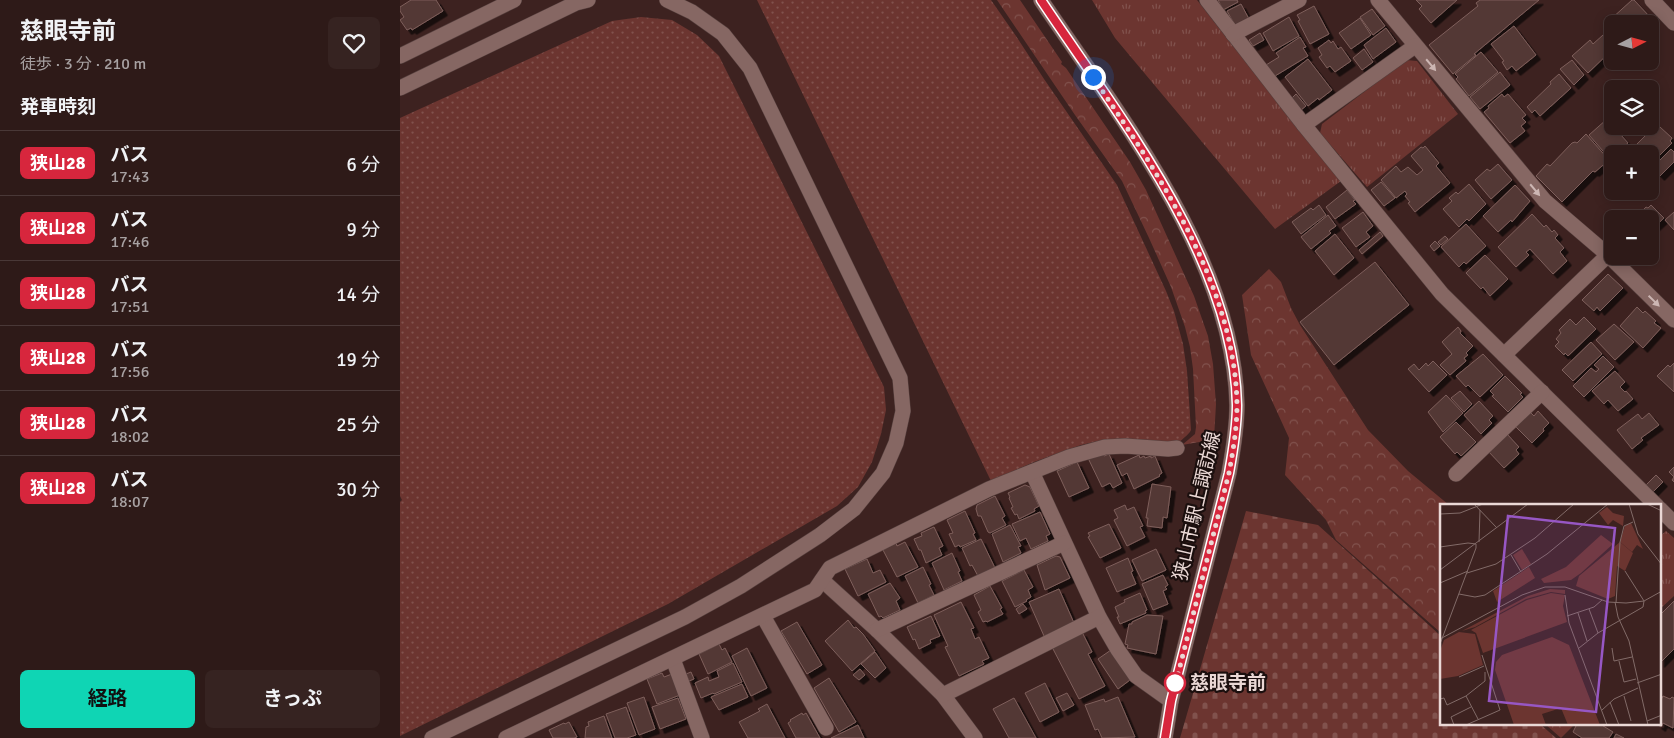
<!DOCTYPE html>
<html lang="ja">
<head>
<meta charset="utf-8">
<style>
	body { margin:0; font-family:Signika,"Noto Sans JP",sans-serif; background:#362321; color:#f1f3f6; height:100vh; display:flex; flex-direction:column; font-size:19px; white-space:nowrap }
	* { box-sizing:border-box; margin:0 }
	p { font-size:16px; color:#a7a1a2 }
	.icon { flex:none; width:28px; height:28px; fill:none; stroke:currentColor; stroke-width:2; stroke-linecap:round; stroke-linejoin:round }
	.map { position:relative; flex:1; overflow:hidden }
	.sheet { display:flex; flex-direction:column; background:#2e1a18; width:400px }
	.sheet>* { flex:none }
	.badge { padding:0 10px; border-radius:8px; font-size:18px; line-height:32px }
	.needle { width:32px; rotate:84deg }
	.tools { position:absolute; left:1204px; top:15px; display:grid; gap:10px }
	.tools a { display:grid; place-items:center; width:55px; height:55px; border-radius:8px; background:#2e1a18; box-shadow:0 2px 12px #0003,0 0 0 1px #493837; font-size:25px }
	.you { position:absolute; width:25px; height:25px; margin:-12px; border:4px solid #fff; border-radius:50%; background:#1a73e8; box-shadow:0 0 0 8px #1a73e833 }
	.map>.badge { position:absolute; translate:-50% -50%; box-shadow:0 0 0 2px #fff }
	h2 { padding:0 20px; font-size:19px; line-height:45px }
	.round { display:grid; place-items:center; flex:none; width:52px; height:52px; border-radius:8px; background:#362321 }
	.summary { display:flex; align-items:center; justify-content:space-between; height:85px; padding:0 20px }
	h1 { font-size:24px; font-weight:700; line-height:38px }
	.cta { display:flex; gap:10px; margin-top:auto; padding:10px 20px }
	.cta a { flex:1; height:58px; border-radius:8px; background:#0fd5b4; color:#111; font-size:20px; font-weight:700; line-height:58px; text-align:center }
	.cta a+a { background:#362321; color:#f1f3f6 }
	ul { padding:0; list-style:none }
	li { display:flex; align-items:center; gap:15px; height:65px; padding:0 20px; border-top:1px solid #493837 }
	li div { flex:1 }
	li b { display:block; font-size:19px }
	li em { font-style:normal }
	li .badge { min-width:55px; font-weight:700; text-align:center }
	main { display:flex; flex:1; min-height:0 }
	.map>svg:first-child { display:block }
	.grass { fill:url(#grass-dots) }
	.forest { fill:url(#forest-crowns) }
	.cemetery { fill:url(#cemetery-stones) }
	.park { fill:url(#park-tufts) }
	.building { fill:#533734; stroke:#7e5f5b; filter:url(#shadow) }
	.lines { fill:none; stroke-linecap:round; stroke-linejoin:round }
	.minor-casing { stroke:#56403e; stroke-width:16 }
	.minor { stroke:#866763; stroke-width:15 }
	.oneway { fill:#ccb6b3 }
	.line-casing { stroke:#fff; stroke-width:11 }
	.line { stroke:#d7263d; stroke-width:8 }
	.walk { stroke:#ead8d5; stroke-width:5; stroke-dasharray:0 9 }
	.stop-dot { fill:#fff; stroke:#d7263d; stroke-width:2.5 }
	.labels { text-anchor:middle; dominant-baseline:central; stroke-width:4.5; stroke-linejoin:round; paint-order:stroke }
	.street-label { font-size:19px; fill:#ead8d5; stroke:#1b0f0e }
	.stop-label { font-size:19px; font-weight:bold; fill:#ead8d5; stroke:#1b0f0e; text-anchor:start }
	.inset-road { fill:none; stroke:#826b68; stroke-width:1 }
	.view { fill:#9757c4; fill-opacity:0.15; stroke:#9757c4; stroke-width:2.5 }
	.inset-edge { fill:none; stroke:#ead8d5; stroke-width:2.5 }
</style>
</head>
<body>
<main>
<section class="sheet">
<div class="summary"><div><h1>慈眼寺前</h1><p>徒歩 · 3 分 · 210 m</p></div><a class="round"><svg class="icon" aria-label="heart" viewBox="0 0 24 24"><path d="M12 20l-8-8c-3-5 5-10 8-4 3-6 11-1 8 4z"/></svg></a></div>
<h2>発車時刻</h2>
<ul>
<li><span class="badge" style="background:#d7263d;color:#fff">狭山28</span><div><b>バス</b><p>17:43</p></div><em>6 分</em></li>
<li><span class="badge" style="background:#d7263d;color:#fff">狭山28</span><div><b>バス</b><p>17:46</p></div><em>9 分</em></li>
<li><span class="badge" style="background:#d7263d;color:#fff">狭山28</span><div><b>バス</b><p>17:51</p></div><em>14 分</em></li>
<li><span class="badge" style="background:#d7263d;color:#fff">狭山28</span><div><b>バス</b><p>17:56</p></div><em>19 分</em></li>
<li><span class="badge" style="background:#d7263d;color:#fff">狭山28</span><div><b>バス</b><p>18:02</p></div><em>25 分</em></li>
<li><span class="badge" style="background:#d7263d;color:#fff">狭山28</span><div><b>バス</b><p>18:07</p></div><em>30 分</em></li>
</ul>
<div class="cta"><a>経路</a><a>きっぷ</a></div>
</section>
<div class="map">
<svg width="1274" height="738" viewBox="0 0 1274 738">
	<defs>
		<pattern id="grass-dots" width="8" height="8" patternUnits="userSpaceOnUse" patternTransform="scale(1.25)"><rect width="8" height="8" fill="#6c3530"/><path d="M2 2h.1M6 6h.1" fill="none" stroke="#81524d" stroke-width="1.8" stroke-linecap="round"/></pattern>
		<pattern id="forest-crowns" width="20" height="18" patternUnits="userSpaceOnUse" patternTransform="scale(1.25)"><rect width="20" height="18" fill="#6c3530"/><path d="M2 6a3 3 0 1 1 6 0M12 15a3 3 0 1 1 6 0" fill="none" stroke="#81524d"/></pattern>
		<pattern id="cemetery-stones" width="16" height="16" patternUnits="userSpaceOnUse" patternTransform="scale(1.25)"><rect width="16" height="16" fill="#6c3530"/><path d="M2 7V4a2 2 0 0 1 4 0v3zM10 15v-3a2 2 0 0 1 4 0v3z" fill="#81524d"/></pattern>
		<pattern id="park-tufts" width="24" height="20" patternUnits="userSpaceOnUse" patternTransform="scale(1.25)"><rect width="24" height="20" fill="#6c3530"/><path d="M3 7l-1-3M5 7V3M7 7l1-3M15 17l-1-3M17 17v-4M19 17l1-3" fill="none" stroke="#81524d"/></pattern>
		<filter id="shadow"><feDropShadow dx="4.5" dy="4.5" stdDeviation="0" flood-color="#0009"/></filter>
	</defs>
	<rect width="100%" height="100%" fill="#3d2220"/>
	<!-- grass -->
	<g class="grass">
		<path d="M357 0H591L616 36 644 79 717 185 766 291 774 311 783 344 787 371 791 430C789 435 780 440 777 445L703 440 681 445 634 462 591 481Z"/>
		<path d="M241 17 272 20 297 35 319 56 484 387 486 410 481 434 472 462 458 487 437 506 268 604 0 736V502L2 500 0 496V118L212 21Z"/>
	</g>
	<!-- forest -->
	<g class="forest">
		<path d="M597 0H620L662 62 661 64 666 68 730 162 746 190 794 296 808 336 813 364 816 404 814 439 805 438V441L782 445 795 434 796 427 793 369 790 347 785 327 771 287 749 238 722 181 675 115Z"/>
		<path d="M869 269 881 282 891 308 900 325 968 430 1008 471 1049 505 1042 506 1041 633 936 540 926 520 885 475 889 438 851 355 842 295Z"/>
		<path d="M1145 724H1175L1161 738Z"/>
	</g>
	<!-- cemetery -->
	<path class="cemetery" d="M846 511 918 525 1041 636 1042 724H1140L1156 738H780Z"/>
	<!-- park -->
	<g class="park">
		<path d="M692 0H797L887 115 941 181 875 229 715 38Z"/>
		<path d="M1006 60 1017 61 1058 114 967 187 920 133 922 124Z"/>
		<path d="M1266 531 1274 538V596L1260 609V536Z"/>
	</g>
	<!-- building -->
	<g class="building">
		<path d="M11 0H36L43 11 12 30 11 28 7 30 0 20 4 17 0 11V7Z"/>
		<path d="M818 0H837L838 2 823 10Z"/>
		<path d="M1016 0H1057L1031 23 1019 9 1022 6Z"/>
		<path d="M1080 0H1139L1074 54 1076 55 1053 74 1029 45 1078 6 1076 3Z"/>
		<path d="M1232 0H1234L1250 17 1242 24H1214L1211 19Z"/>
		<path d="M841 4 849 19 836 27 827 11Z"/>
		<path d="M914 6 929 34 910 44 898 21 900 20 897 15Z"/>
		<path d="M972 9 985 26 973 35 960 17Z"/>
		<path d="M889 17 899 36 873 51 863 33Z"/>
		<path d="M960 18 971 35 951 49 939 33Z"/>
		<path d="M1212 23 1213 24 1212 38 1205 30Z"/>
		<path d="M1114 26 1136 55 1116 71 1112 66 1107 70 1102 62 1104 61 1091 44Z"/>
		<path d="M986 28 996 42 973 59 964 45Z"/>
		<path d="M860 33 864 40 853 46 849 40Z"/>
		<path d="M1203 35 1212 45V50L1188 73 1172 56 1190 40 1193 44Z"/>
		<path d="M900 37 906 47 903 48 908 56 875 76V75L873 76 866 65 879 57 876 53Z"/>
		<path d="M929 40 931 43 933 41 938 49 941 47 951 61 935 72 930 66 927 68 919 57 922 55 918 48Z"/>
		<path d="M964 49 973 62 962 70 953 58Z"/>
		<path d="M1081 52 1098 72 1069 96 1056 79 1058 77 1055 74Z"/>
		<path d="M908 59 932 90 919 100 918 98 908 106 885 77Z"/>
		<path d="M1172 60 1184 75 1174 85 1160 69Z"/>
		<path d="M1100 72 1110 85 1080 109 1070 97Z"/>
		<path d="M1159 74 1171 88 1140 116 1135 110 1132 113 1127 107 1151 84 1150 82Z"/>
		<path d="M896 94 906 106 901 110 892 98Z"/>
		<path d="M1102 94 1104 97 1108 94 1126 115 1122 118 1126 122 1121 126 1125 131 1110 143 1084 112 1089 108 1088 106Z"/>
		<path d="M1207 119 1228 143 1215 154H1212V156L1210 159 1189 135Z"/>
		<path d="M1255 126 1258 128 1260 127 1272 138 1270 141 1272 143 1252 163 1250 161V154H1243L1235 146Z"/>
		<path d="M1186 134 1209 160 1195 172 1193 171 1162 202 1136 176 1147 164 1150 166 1172 143 1175 142 1177 143Z"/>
		<path d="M1025 146 1039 163 1036 166 1050 183 1015 212 1008 203 1010 202 1005 196 1007 194 1005 191 996 198 981 180 996 166 1001 172 1008 167 1017 175 1023 170 1011 156 1021 147 1023 148Z"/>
		<path d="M1271 149 1274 152V162L1260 176 1252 168Z"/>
		<path d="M1098 164 1112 180 1091 199 1075 180 1087 169 1090 171Z"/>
		<path d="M981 182 995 198 984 206 971 190Z"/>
		<path d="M1069 184 1086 204 1069 221 1067 219 1059 227 1043 209 1052 201 1049 198 1056 192 1058 194Z"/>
		<path d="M1115 185 1130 201 1112 222 1111 220 1098 232 1083 216Z"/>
		<path d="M947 190 955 200 953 201 956 204 935 219 926 207Z"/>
		<path d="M919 205 926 215 901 234 892 222 911 208 913 210Z"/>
		<path d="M1251 205 1264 218 1250 231V219H1234L1246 207 1248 208Z"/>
		<path d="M963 212 973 226 966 232 970 237 956 247 942 228Z"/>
		<path d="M1274 212V230L1265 220Z"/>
		<path d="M1132 214 1144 227 1146 225 1152 232 1154 230 1158 235 1155 238 1164 248 1160 252 1167 261 1153 274 1130 249 1126 252 1129 255 1116 267 1098 247Z"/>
		<path d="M928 215 936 226 929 231 931 233 911 249 901 237Z"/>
		<path d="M1066 224 1086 246 1066 264 1064 262 1059 267 1041 247Z"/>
		<path d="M980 232 983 236 962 254 959 250Z"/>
		<path d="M935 234 954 258 934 275 915 251Z"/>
		<path d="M1045 236 1048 239 1041 245 1038 242Z"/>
		<path d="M1035 241 1040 246 1034 251 1030 246Z"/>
		<path d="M1085 255 1108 279 1090 296 1083 287 1081 289 1066 273Z"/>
		<path d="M975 262 1009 305 934 365 900 322Z"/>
		<path d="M1208 274 1223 288 1200 311 1197 307 1194 311 1182 300Z"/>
		<path d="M1237 307 1243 313 1245 311 1256 321 1254 323 1261 328 1243 348 1220 326Z"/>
		<path d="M1184 317 1196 329 1168 356 1165 353 1164 355 1155 346 1159 342 1156 339 1161 333 1159 330 1170 319 1176 325Z"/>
		<path d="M1214 324 1234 342 1215 360 1196 340Z"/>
		<path d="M1058 327 1061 331 1060 333 1073 346 1066 353 1068 355 1064 358 1066 361 1050 375 1040 365 1052 354 1042 342Z"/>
		<path d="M1191 342 1202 354 1173 381 1162 370Z"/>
		<path d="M1083 354 1103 375 1080 397 1068 385 1066 387 1056 376Z"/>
		<path d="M1203 356 1214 367 1184 397 1173 386 1191 368 1196 372 1199 369 1194 365Z"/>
		<path d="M1033 361 1047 375 1029 392 1008 369 1014 364 1019 370 1026 363 1028 366Z"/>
		<path d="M1274 363V392L1257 376 1268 365 1270 367Z"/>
		<path d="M1215 371 1225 382 1220 387 1225 392 1226 391 1233 399 1218 411 1208 400 1204 404 1192 391Z"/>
		<path d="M1105 376 1122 393 1120 394 1123 397 1108 412 1092 396 1094 395 1090 391Z"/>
		<path d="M1060 391 1072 404 1064 412 1051 398Z"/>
		<path d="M1046 395 1063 413 1043 432 1028 412Z"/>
		<path d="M1079 401 1093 416 1089 420 1092 423 1081 434 1064 415Z"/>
		<path d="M1138 411 1149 423 1143 429 1144 431 1132 443 1115 426 1130 412 1134 416Z"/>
		<path d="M1249 413 1259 425 1241 438 1243 440 1232 449 1217 430 1238 414 1242 419Z"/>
		<path d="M1056 422 1076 442 1061 456 1057 452 1055 454 1040 437Z"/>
		<path d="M1107 434 1119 447 1116 450 1119 454 1104 468 1088 451Z"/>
		<path d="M702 452 704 456 709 454 722 483 713 488 710 483 702 487 688 458Z"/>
		<path d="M739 455 740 458 744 456 745 458 751 456V458L755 456 762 473 759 475 760 476 734 489 727 473 722 476 717 465Z"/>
		<path d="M677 462 689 488 669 497 657 471Z"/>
		<path d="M1274 467V482L1272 480 1274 477 1269 472Z"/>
		<path d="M1256 475 1263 482 1252 493 1245 486Z"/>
		<path d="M752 484 771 487 767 518 763 517 762 528 747 526 748 518H746Z"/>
		<path d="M625 485 630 487 639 506 634 509 635 511 619 519 617 514 615 515 611 508 613 507 609 498 610 497 608 493Z"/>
		<path d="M595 496 605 516 602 518 606 525 590 533 588 532 581 516H578L576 509 577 505Z"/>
		<path d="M725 505 727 510 734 507 743 526 740 527 745 537 727 546 714 520 718 518 714 510Z"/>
		<path d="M565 511 575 533 573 534 576 540 560 547 559 545 555 547 549 534 553 533 547 520Z"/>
		<path d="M640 512 650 534 646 536 648 541 631 549 626 538 620 541 612 524Z"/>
		<path d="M709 524 721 548 700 558 688 537 690 536 688 533Z"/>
		<path d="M610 525 621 546 618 547 621 553 603 562 592 534Z"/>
		<path d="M534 527 543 546 539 548 542 555 526 563 521 550H519L514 539 522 536 521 533Z"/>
		<path d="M581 539 595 568 578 576 572 565 570 566 562 548Z"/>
		<path d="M505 542 518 567 497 577 483 550 496 543 497 546Z"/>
		<path d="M756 549 766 570 742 581 732 560Z"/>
		<path d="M552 553 560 571 558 572 562 581 544 590 532 563Z"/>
		<path d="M656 556 660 557 670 578 645 590 637 565Z"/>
		<path d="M728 558 733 571 731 572 736 584 717 592 706 568Z"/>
		<path d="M467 559 473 573 480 570 486 582 458 596 445 569Z"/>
		<path d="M523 567 531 584 529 585 534 595 518 603 505 576Z"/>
		<path d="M624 570 633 587 628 590 631 597 626 600 627 601 615 607 602 581Z"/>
		<path d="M763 575 768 585 765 587 767 589 763 591 768 604 753 610 742 584Z"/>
		<path d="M490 583 500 598 496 601 500 610 483 618 481 616 479 617 468 594Z"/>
		<path d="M590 586 602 608 600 609 603 614 587 622 586 621 583 622 578 612 581 610 574 595Z"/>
		<path d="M659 589 674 623 644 636 629 602Z"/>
		<path d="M740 593 747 610 745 611 746 613 720 624 717 617H719L715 607 725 602 724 600Z"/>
		<path d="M1274 601V649L1260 663V615Z"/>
		<path d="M561 602 574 628 571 629 575 639 579 637 589 658 582 661 584 664 559 676 545 647 548 646 534 615Z"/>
		<path d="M623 604 627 609 619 614 616 609Z"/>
		<path d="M747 615 763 616 756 654 727 648 728 645 725 644 729 624H732V622Z"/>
		<path d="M531 616 540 636 530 640 531 643 519 649 515 639 513 640 507 627Z"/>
		<path d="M448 620 454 628 456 627 463 634 475 651 452 671 425 641Z"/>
		<path d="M397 622 422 665 407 674 381 631Z"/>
		<path d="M682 632 692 652 688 654 705 686 679 699 652 647Z"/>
		<path d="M319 644 322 650 325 648 332 662 308 674 299 654Z"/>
		<path d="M347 648 367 688 351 696 332 656Z"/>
		<path d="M711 650 730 680 718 689 698 659Z"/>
		<path d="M475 652 486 668 475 678 461 664Z"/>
		<path d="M333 663 342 682 314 694 313 693 301 698 295 683 308 677 309 681 319 677 317 671Z"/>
		<path d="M460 669 465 675 459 680 453 675Z"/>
		<path d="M291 672 294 679 289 681 286 674Z"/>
		<path d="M262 673 264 677 272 674 280 695 257 704 247 679Z"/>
		<path d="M429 678 456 722 439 732 414 688Z"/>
		<path d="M645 683 659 712 640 722 625 693Z"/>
		<path d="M342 684 348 697 319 710 311 697Z"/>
		<path d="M667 693 674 705 663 711 656 698Z"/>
		<path d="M1263 696 1270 699 1272 697 1274 698 1273 728 1263 723 1261 727 1257 724H1260V702Z"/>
		<path d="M244 697 255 729 239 735 227 703Z"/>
		<path d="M718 697 735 737 702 738 698 729 695 730 685 705 704 699 705 702Z"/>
		<path d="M278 698 286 719 260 729 252 707Z"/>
		<path d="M614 698 636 738H609L593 709Z"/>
		<path d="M367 704 385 738H348L339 722 360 711 358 709Z"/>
		<path d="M226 707 236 735 227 738H215L206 714Z"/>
		<path d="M402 713 403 715 406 713 420 738H396L388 723 391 721 390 720Z"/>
		<path d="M204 716 212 738H185L186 727 189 726 188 722Z"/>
		<path d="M169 722 177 737 174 738H153L149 730 164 723 165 724Z"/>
		<path d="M1177 724H1200L1213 732 1209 738H1182L1173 732Z"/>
		<path d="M458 725 464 738H431Z"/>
		<path d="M1216 734 1224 738H1214Z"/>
	</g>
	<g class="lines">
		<defs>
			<g id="minor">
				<path d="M641 0C720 117 834 259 837 405 837 428 833 451 829 473L771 701 765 738"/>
				<path d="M807 0 904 125 1042 294 1257 506"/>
				<path d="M978 0 1145 201 1208 255 1274 320"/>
				<path d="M1252 0 1274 23"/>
				<path d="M833 34 899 0"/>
				<path d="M0 56 114 0"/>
				<path d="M0 88 176 3 188 0"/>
				<path d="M904 125 1015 46"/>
				<path d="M1104 355 1208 255"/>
				<path d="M632 472 699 617 718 650 736 676 771 701"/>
				<path d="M1056 474 1142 392"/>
				<path d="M1260 509 1274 523"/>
				<path d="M422 580 477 630 543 695 575 738"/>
				<path d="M363 616 426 728"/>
				<path d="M477 630 664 543"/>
				<path d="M273 659 302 738"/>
				<path d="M543 695 699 617"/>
				<path d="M32 738 285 617 341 586 420 535 454 509 483 473 496 443 503 411 500 378 350 68 323 34 292 12 267 0"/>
				<path d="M106 738 415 590 430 568 589 489 669 457 705 447 725 446 768 449 777 448"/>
			</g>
		</defs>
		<!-- minor casing -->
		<use href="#minor" class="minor-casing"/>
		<!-- minor -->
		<use href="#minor" class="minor"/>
	</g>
	<!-- one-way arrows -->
	<defs><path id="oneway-solid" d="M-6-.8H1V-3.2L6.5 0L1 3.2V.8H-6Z" transform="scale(1.25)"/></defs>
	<g class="oneway">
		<use href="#oneway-solid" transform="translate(1031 65) rotate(50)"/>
		<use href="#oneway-solid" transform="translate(1135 190) rotate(50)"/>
		<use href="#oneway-solid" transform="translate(1254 301) rotate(44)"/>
	</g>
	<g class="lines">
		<defs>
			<path id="line" d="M641 0C719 117 834 259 837 405 837 428 833 451 829 473L771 701 765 738"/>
		</defs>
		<!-- line casing -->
		<use href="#line" class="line-casing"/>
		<!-- line -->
		<use href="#line" class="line"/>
		<!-- walk -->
		<path class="walk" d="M693 77C758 173 835 285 837 405 837 428 833 451 829 473L775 686V683"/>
	</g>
	<!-- markers -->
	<circle class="stop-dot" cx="775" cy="683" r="10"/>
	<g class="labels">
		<!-- street labels -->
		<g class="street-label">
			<text transform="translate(797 506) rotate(-77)">狭山市駅上諏訪線</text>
		</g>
		<!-- stop labels -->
		<g class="stop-label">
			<text x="790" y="683">慈眼寺前</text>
		</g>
	</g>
	<!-- overview -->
	<g transform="translate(1040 504)">
		<rect width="221" height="221" fill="#3d2220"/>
		<path d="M111 89 125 91 123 102 127 118 43 149 36 129 31 126 87 96ZM112 133 129 141 160 221H128L121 204 102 210 106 221H74L55 166 56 158 62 151Z" fill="#6c3530"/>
		<path d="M191 19 203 45 197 41 192 48 180 38 185 22ZM161 31 173 40 141 69 131 76 104 79 101 75 126 63ZM110 85 125 86V90L111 88 86 95 35 123 22 127 88 92ZM19 128 35 130 43 161 18 172 0 175V147L4 136Z" fill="#6c3530"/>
		<path d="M180 38 193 49 185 67 177 62 175 92 168 95 136 82 139 72Z" fill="#6c3530"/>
		<path d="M167 3 173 9 184 12 183 22 173 16 168 21 159 9ZM82 45 91 60 82 66 73 51ZM89 63 95 74 57 98 53 87Z" fill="#6c3530"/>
		<path class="inset-road" d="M34 0 57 24M189 0 198 30 222 61M207 0 222 7M0 10 20 9 43 0M39 38 40 6M0 43 28 39 36 40V44L0 140M71 51 81 68M0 66 88 0M27 69 56 60 95 34 134 0M0 79 28 67M19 90 35 93 45 91 107 50 168 0M125 91 129 119 167 221M175 98 178 113 189 137 208 221M176 99 180 38 184 22 193 18M149 105 158 129M138 109 147 137M127 112 154 103 162 96M0 135 82 91 105 83H125L168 98 186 99 204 97 222 87M139 144 158 129 203 103 204 97 185 67M172 144 174 157 192 153M179 157 184 178 196 175M19 173 44 162M197 179 222 170M26 192 45 177V168M184 192 191 217M0 195 4 194 7 201 26 192 38 215M170 198 179 221M162 206 174 195 198 184M207 217 222 211M14 221 11 213 31 203M26 221 60 206 42 151"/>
		<path class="view" d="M68 12 175 24 156 208 49 197Z"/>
		<rect width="221" height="221" class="inset-edge"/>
	</g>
</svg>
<div class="tools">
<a><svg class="needle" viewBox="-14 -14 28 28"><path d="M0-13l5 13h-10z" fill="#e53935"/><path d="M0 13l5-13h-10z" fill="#a7a1a2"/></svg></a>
<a><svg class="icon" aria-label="layers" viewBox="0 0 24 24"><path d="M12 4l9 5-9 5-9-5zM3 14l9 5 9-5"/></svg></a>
<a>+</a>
<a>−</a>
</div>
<div class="you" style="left:693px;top:77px"></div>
</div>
</main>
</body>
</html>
